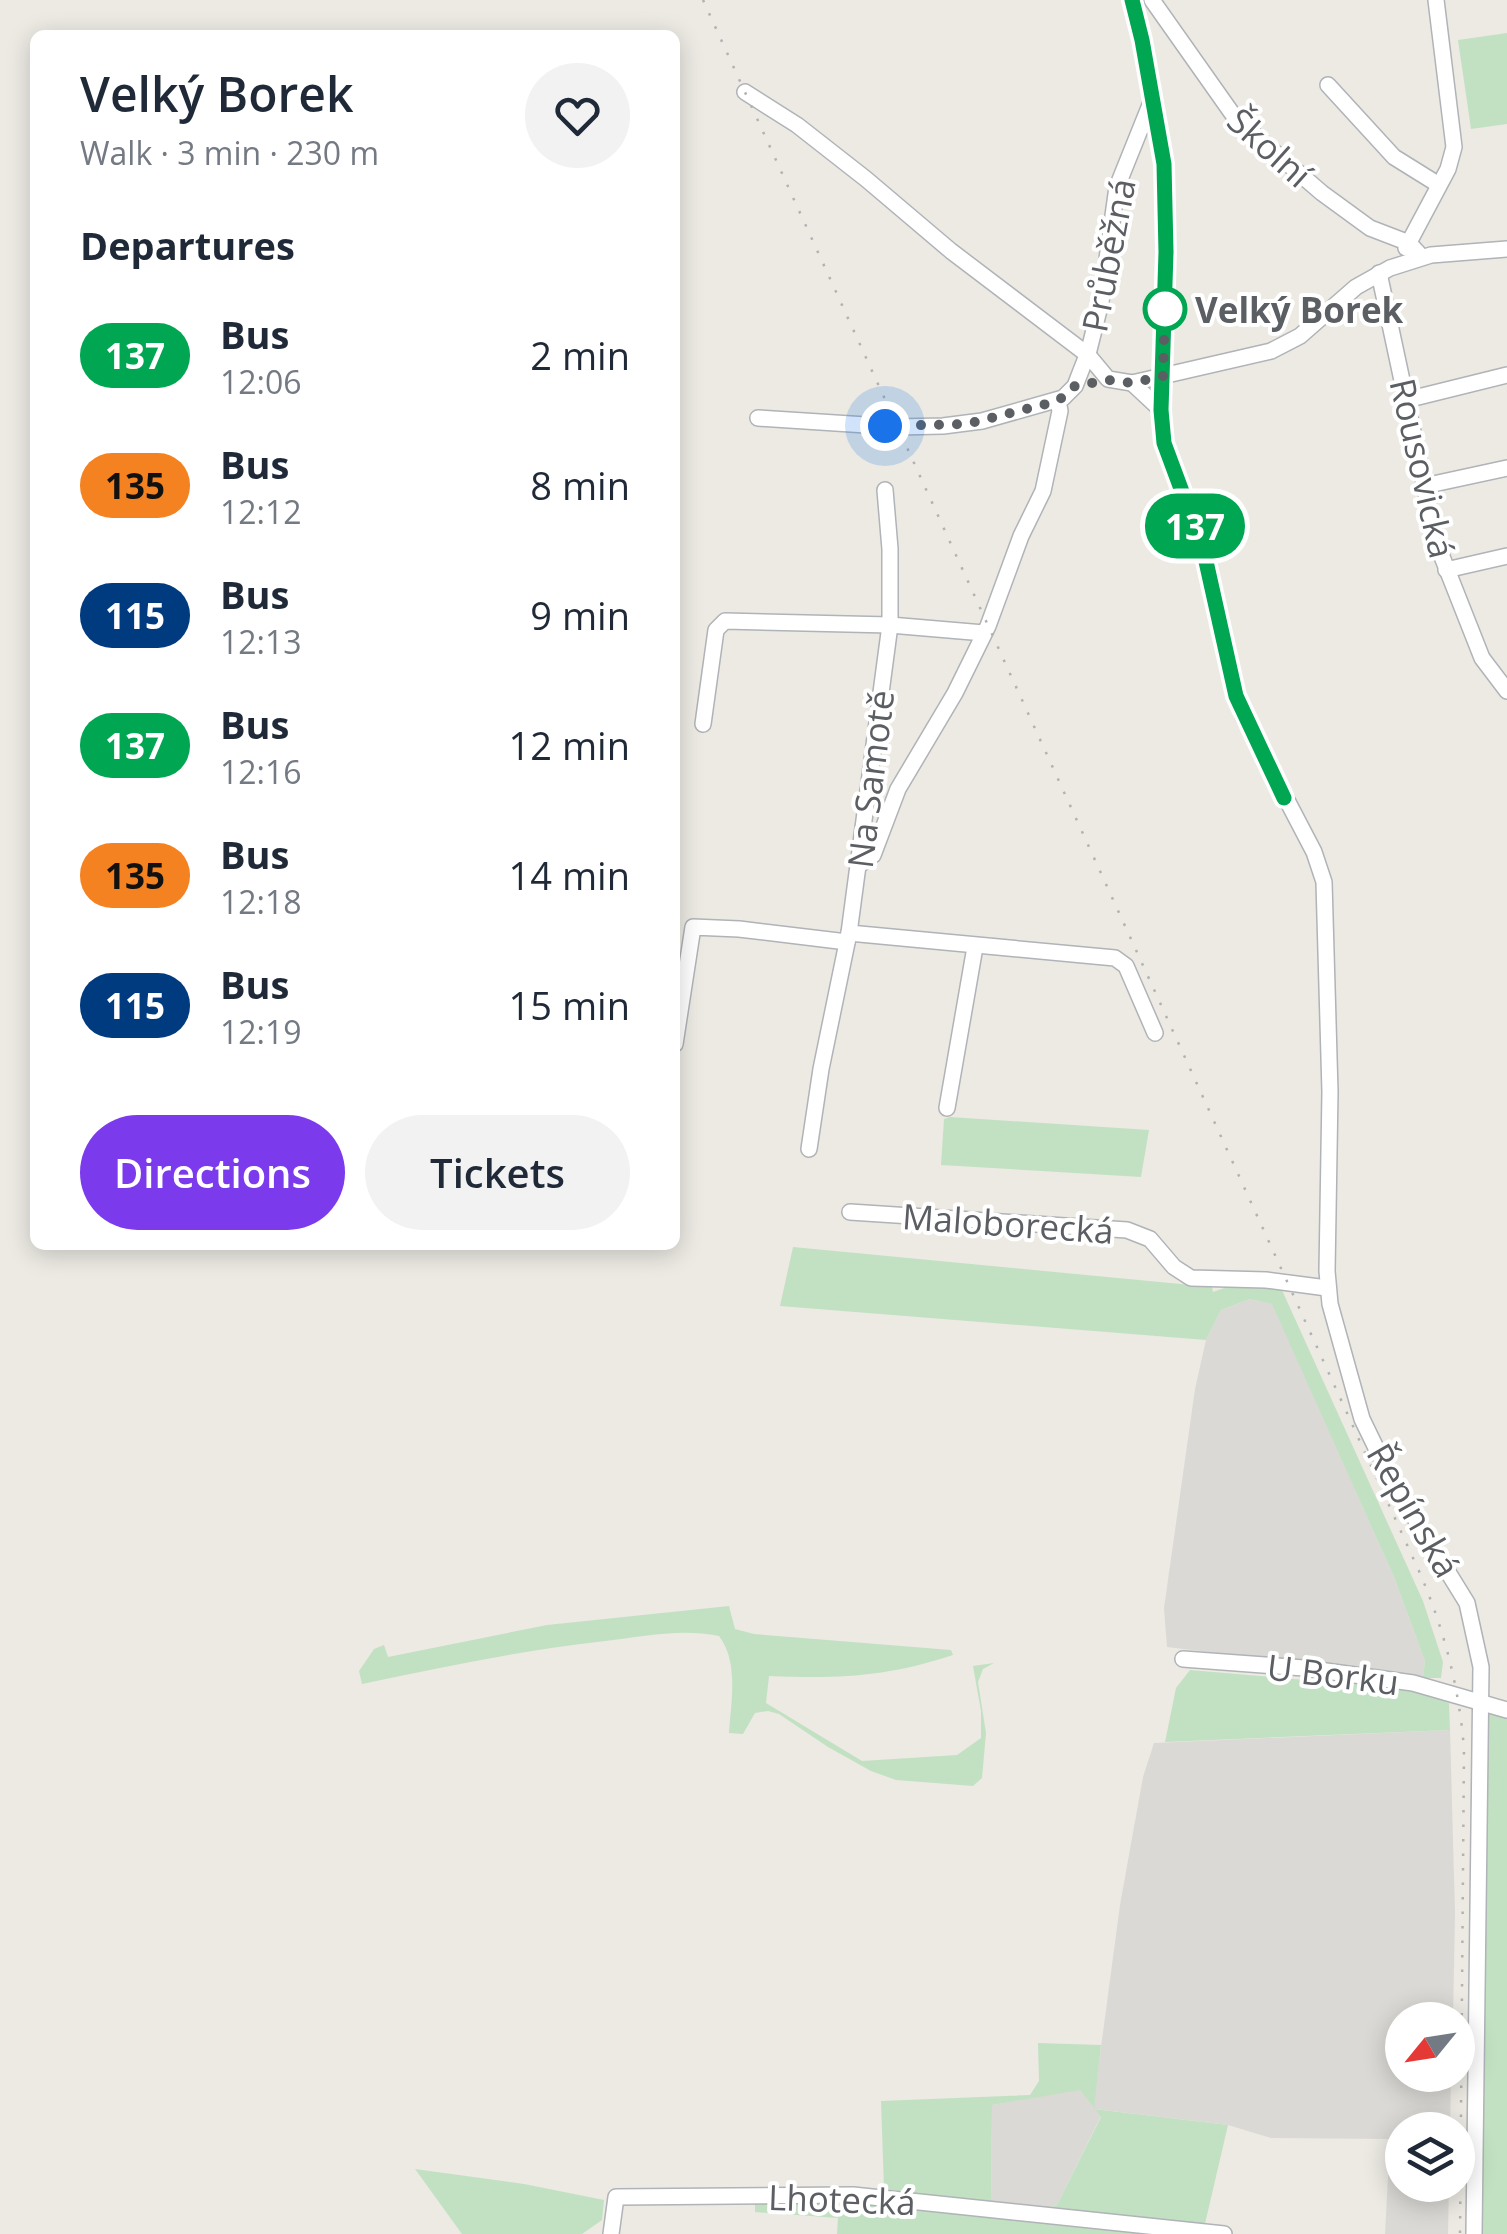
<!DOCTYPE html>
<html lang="en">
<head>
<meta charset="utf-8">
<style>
	body { margin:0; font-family:"Open Sans",sans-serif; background:#f2f2f3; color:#1f2937; height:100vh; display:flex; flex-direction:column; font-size:38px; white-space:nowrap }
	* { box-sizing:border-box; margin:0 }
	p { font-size:32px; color:#747a83 }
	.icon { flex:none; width:55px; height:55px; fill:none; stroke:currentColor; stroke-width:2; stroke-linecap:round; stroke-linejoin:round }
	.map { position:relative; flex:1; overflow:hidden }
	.side { position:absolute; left:30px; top:30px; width:650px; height:1220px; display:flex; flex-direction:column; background:#fff; border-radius:15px; box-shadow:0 5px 25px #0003 }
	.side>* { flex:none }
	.badge { padding:0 20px; border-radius:32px; font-size:35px; line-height:65px }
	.needle { width:65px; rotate:240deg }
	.controls { position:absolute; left:1385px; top:2002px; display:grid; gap:20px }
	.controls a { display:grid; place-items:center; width:90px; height:90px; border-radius:50%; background:#fff; box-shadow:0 5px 25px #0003; font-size:50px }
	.you { position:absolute; width:50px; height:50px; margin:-25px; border:8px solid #fff; border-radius:50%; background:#1a73e8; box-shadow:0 0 0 15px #1a73e833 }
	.map>.badge { position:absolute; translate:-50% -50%; box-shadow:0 0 0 5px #fff }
	h2 { padding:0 50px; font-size:38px; line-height:90px }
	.round { display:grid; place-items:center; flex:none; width:105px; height:105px; border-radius:52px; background:#f2f2f3 }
	.overview { display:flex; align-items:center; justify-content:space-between; height:170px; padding:0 50px }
	h1 { font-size:48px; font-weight:600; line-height:75px }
	.cta { display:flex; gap:20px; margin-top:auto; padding:20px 50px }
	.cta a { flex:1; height:115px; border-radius:60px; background:#7c3aed; color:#fff; font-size:40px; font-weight:600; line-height:115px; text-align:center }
	.cta a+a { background:#f2f2f3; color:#1f2937 }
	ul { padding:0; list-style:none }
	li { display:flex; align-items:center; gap:30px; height:130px; padding:0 50px }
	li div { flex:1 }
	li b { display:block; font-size:38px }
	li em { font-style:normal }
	li .badge { min-width:110px; font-weight:700; text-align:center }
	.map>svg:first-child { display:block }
	.industrial { fill:#dbd9d5 }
	.green { fill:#c2e1c2 }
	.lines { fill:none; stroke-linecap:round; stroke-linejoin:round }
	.minor-casing { stroke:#b0b3b7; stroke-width:18 }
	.minor { stroke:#fff; stroke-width:15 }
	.rail { stroke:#b1b2b2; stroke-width:2.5; stroke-dasharray:2.5 12; stroke-linecap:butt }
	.line-casing { stroke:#fff; stroke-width:22 }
	.line { stroke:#00a651; stroke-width:15 }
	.walk { stroke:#5b5e62; stroke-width:10; stroke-dasharray:0 18 }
	.stop-dot { fill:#fff; stroke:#00a651; stroke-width:5 }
	.labels { text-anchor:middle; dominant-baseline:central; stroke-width:8; stroke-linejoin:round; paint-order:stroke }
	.street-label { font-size:35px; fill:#5b5e62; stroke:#fff }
	.stop-label { font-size:35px; font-weight:bold; fill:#5b5e62; stroke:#fff; text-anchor:start }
</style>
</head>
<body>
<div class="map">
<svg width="1507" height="2234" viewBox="0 0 1507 2234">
	<rect width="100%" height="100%" fill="#eceae3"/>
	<!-- industrial -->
	<g class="industrial">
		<path d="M1250 1299 1273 1304 1394 1577 1425 1661 1423 1678 1167 1647 1164 1608 1195 1389 1206 1340 1221 1310Z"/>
		<path d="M1450 1730 1455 1912 1453 2020H1402V2075H1451L1450 2130H1402V2185H1449L1448 2234H1385L1390 2139 1271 2138 1228 2125 1095 2109 1101 2116 1057 2205 1048 2208 991 2204 992 2105 1080 2089 1093 2107 1120 1905 1143 1777 1154 1743Z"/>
	</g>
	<!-- green -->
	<g class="green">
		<path d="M1507 33V124L1471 129 1458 40Z"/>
		<path d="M950 1117 1149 1130 1141 1177 941 1165 944 1119Z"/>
		<path d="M793 1247 1212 1287 1213 1292 1230 1286 1281 1288 1423 1601 1443 1662 1441 1678H1423L1425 1661 1394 1577 1272 1304 1250 1299 1221 1310 1206 1340 780 1306Z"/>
		<path d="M729 1606 735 1629 754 1634 951 1650 953 1655C887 1677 837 1679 769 1676L766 1703 862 1761 957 1755 981 1738V1711L973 1666 994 1663 983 1669 978 1682 986 1733 982 1778 973 1786 896 1780 871 1771 828 1747 779 1714 768 1711 755 1713 743 1734 729 1733C731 1702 739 1662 719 1636 680 1628 643 1637 605 1641 523 1650 443 1667 362 1684L359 1671 374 1649 384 1645 388 1657 547 1625Z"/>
		<path d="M1190 1670 1411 1689 1449 1703 1450 1730 1165 1742 1176 1688Z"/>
		<path d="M1486 1710 1507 1715V2234H1481Z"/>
		<path d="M1038 2043 1101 2045 1094 2109 1228 2125 1204 2228 1048 2208 1057 2205 1101 2117 1080 2090 992 2105 991 2204 884 2189 881 2101 1030 2095 1039 2081Z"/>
		<path d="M415 2169 524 2184 604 2200 602 2220 582 2234H462Z"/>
		<path d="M755 2199 838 2200 1152 2234H837L838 2218 755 2212Z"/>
	</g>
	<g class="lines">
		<defs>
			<g id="minor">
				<path d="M1132 0 1142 40 1164 164 1166 252 1161 410 1165 443 1203 548 1228 666 1243 716 1314 852 1324 882 1330 1092 1327 1271 1330 1304 1362 1419 1393 1483 1467 1603 1481 1667 1474 2234"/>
				<path d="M1152 0 1236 119 1322 193 1370 228 1409 243 1422 257"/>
				<path d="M1328 85 1394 157 1439 185"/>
				<path d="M745 92 797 125 866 179 951 251 1088 355 1108 379 1132 383 1271 351 1300 336 1356 287 1390 268 1431 255 1507 249"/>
				<path d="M1406 248 1448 169 1454 147 1436 0"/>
				<path d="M1379 273 1437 544 1482 658 1507 691"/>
				<path d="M1132 383 1161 410"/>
				<path d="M1406 400 1507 375"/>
				<path d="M758 418 897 427 943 426 982 421 1063 398 1075 386 1089 350 1101 302 1117 187 1152 100"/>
				<path d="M1424 486 1507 468"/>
				<path d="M1446 570 1507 556"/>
				<path d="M703 724 716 630 725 621 890 625 984 633"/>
				<path d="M858 866 873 855 898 789 955 693 988 626 1021 536 1043 491 1060 411 1058 401"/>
				<path d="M849 933 1115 958 1126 966 1155 1033"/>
				<path d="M675 1044 693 927 739 929 847 942"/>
				<path d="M947 1108 975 947"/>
				<path d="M809 1149 821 1069 849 933 890 625V549L885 490"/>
				<path d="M850 1212 1127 1230 1150 1239 1174 1267 1191 1278 1266 1280 1327 1288"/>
				<path d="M1183 1659 1304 1668 1413 1683 1507 1710"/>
				<path d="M611 2234 616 2197 853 2195 1224 2234"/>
			</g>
		</defs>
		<!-- minor casing -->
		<use href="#minor" class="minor-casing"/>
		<!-- minor -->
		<use href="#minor" class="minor"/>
		<!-- rail -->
		<path class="rail" d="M703 0 1419 1571C1444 1629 1459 1686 1464 1749L1460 2234"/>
	</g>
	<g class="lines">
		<defs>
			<path id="line" d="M1132 0 1142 40 1164 164 1166 252 1161 410 1164 443 1203 548 1236 696 1284 798"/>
		</defs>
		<!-- line casing -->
		<use href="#line" class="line-casing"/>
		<!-- line -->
		<use href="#line" class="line"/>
		<!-- walk -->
		<path class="walk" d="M885 426 967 424 1058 401 1075 386 1108 380 1132 383 1163 376 1165 309"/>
	</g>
	<!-- markers -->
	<circle class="stop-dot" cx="1165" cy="309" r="20"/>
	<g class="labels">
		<!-- street labels -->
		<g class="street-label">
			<text transform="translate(1270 147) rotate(42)">Školní</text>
			<text transform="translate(1108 255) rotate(-79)">Průběžná</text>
			<text transform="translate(1423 468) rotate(77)">Rousovická</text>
			<text transform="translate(870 779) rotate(-83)">Na Samotě</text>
			<text transform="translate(1008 1223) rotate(4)">Maloborecká</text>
			<text transform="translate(1414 1510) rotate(60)">Řepínská</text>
			<text transform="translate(1333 1674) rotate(7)">U Borku</text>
			<text transform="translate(842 2199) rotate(2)">Lhotecká</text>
		</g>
		<!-- stop labels -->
		<g class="stop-label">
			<text x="1195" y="309">Velký Borek</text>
		</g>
	</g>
</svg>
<div class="controls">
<a><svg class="needle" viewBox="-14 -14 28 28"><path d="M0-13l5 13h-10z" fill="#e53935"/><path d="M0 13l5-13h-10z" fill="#747a83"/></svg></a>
<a><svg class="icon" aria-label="layers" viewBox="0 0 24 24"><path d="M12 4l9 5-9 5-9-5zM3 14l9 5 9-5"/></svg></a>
</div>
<div class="you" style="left:885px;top:426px"></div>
<b class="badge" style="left:1195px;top:526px;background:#00a651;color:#fff">137</b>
<section class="side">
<div class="overview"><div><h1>Velký Borek</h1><p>Walk · 3 min · 230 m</p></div><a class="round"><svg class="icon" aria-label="heart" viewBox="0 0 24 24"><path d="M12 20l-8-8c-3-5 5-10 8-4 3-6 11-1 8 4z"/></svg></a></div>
<h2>Departures</h2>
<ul>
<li><span class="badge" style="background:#00a651;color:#fff">137</span><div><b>Bus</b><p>12:06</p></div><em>2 min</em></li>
<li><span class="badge" style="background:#f58220;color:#111">135</span><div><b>Bus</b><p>12:12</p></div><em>8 min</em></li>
<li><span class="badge" style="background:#003b80;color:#fff">115</span><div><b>Bus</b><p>12:13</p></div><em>9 min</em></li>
<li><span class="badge" style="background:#00a651;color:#fff">137</span><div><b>Bus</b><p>12:16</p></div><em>12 min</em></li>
<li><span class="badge" style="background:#f58220;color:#111">135</span><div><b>Bus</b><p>12:18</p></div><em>14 min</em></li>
<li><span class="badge" style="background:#003b80;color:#fff">115</span><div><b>Bus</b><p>12:19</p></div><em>15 min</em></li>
</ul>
<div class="cta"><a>Directions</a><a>Tickets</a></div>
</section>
</div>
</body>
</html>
